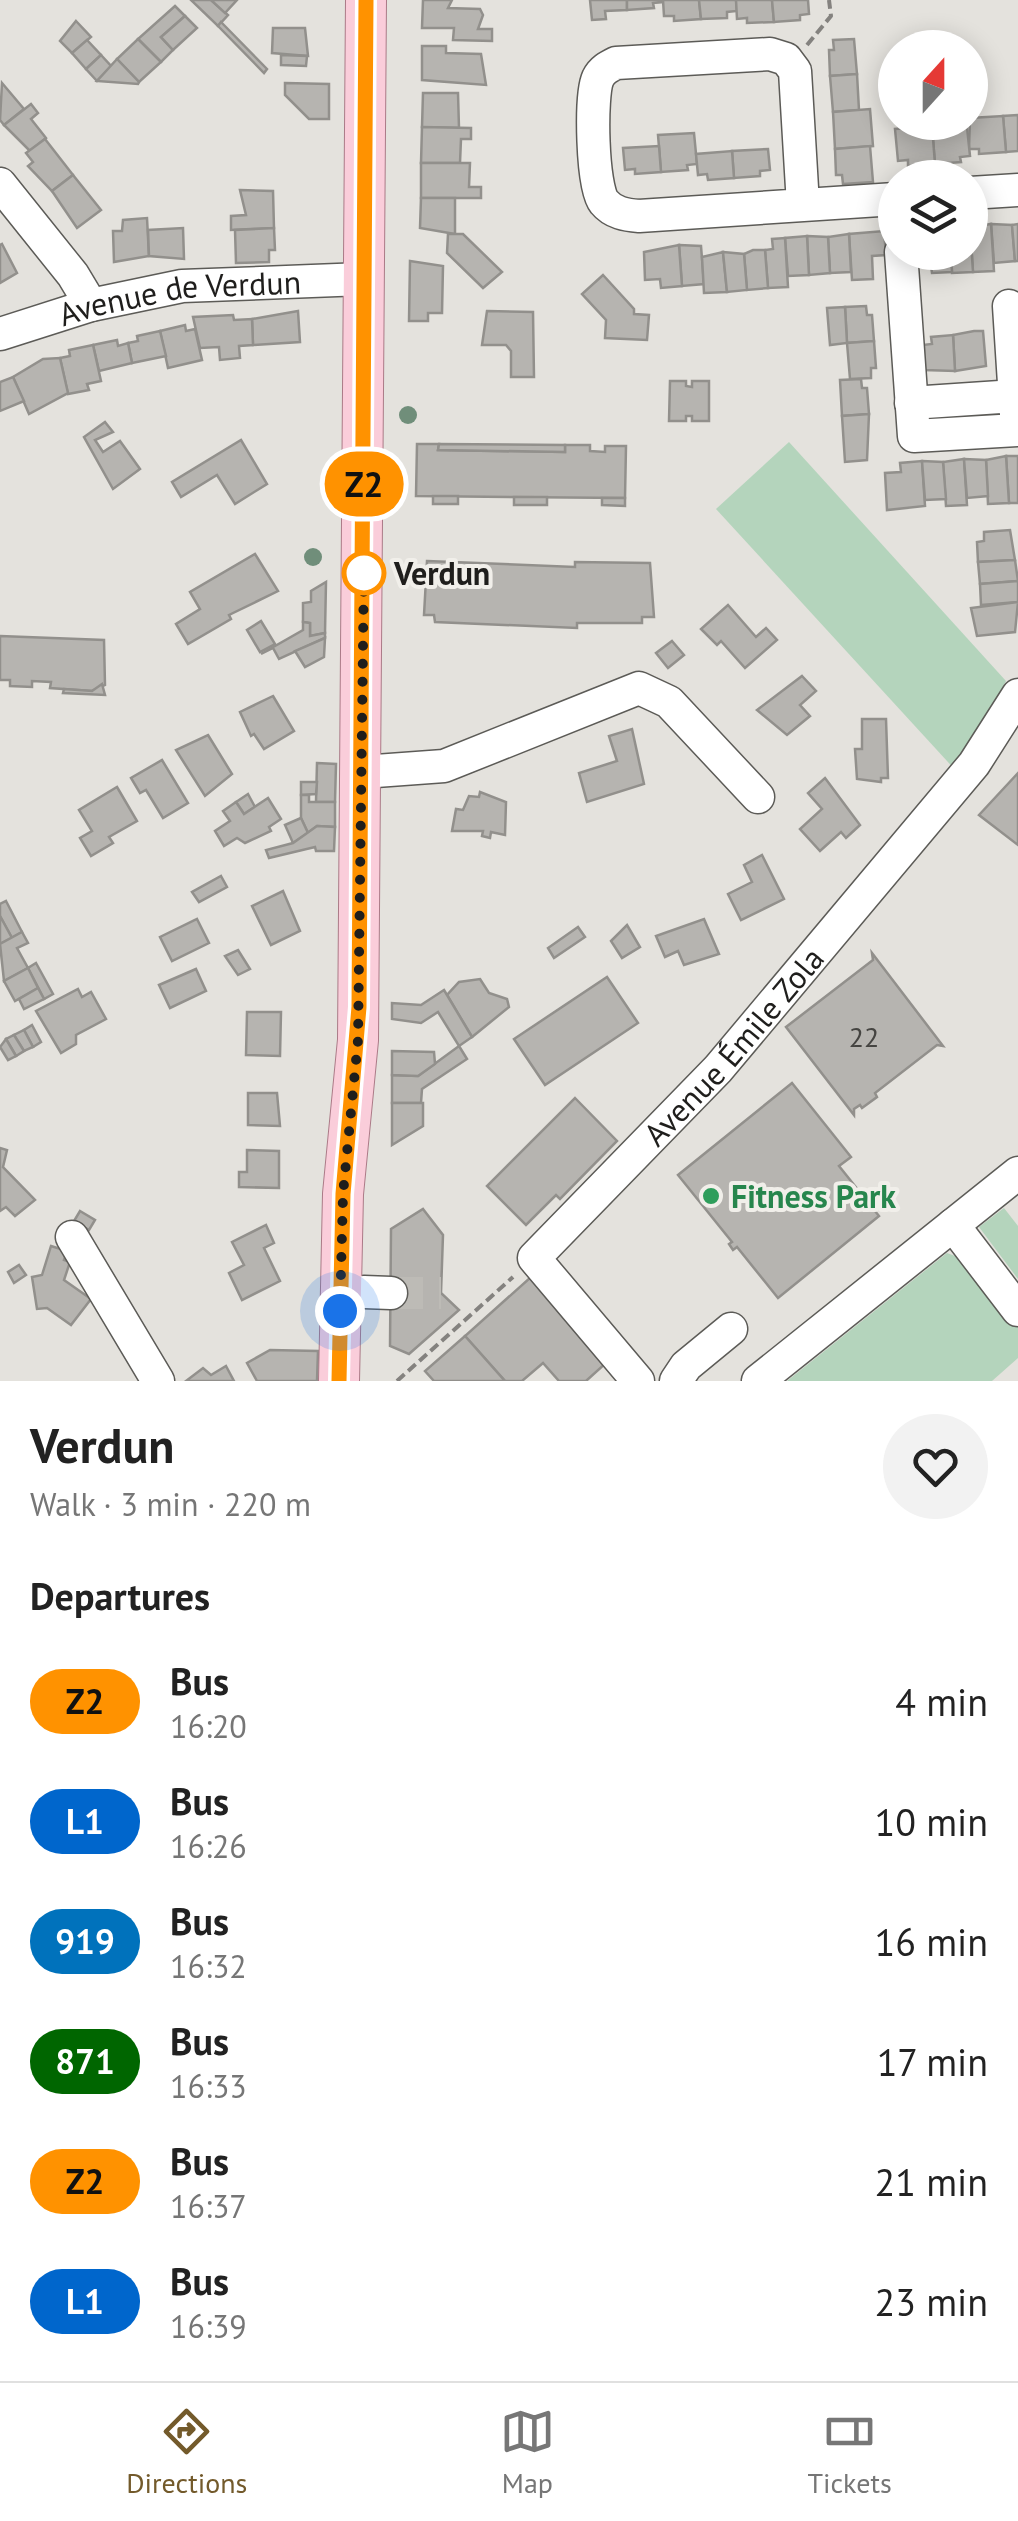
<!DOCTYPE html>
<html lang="en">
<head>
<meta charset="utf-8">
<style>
	body { margin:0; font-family:"PT Sans",sans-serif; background:#f2f2f2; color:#222; height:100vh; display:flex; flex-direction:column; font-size:38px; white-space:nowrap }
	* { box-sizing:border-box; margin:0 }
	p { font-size:32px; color:#767676 }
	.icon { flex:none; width:55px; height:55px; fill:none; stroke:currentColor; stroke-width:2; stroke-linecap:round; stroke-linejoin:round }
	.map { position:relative; height:1381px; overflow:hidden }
	.drawer { display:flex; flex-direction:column; background:#fff; flex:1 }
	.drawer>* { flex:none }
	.badge { padding:0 20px; border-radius:32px; font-size:35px; line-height:65px }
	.needle { width:65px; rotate:21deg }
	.tools { position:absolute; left:878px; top:30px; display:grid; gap:20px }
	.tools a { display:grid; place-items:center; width:110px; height:110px; border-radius:50%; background:#fff; box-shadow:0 5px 25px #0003; font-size:50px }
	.you { position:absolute; width:50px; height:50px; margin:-25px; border:8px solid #fff; border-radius:50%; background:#1a73e8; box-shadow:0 0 0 15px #1a73e833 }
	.map>.badge { position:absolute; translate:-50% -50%; box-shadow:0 0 0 5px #fff }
	h2 { padding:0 30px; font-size:38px; line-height:90px }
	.round { display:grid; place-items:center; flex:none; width:105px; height:105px; border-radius:52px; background:#f2f2f2 }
	.overview { display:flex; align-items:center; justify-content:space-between; height:170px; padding:0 30px }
	h1 { font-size:48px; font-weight:700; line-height:75px }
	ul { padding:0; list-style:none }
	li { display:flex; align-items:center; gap:30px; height:120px; padding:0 30px }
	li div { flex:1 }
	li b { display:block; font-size:38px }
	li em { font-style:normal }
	li .badge { min-width:110px; font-weight:700; text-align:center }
	.dock { display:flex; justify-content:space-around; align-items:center; height:140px; border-top:2px solid #e0e0e0; background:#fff; font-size:28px; color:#767676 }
	.dock a { display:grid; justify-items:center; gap:5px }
	.dock .current { color:#735a2b }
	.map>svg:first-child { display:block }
	.green { fill:#b4d4bc }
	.building { fill:#b6b4b0; stroke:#92908c; stroke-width:2.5 }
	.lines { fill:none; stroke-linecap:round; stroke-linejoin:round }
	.minor-tunnel { stroke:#bdbbb6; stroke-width:32; stroke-dasharray:32 16; stroke-linecap:butt }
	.minor-casing { stroke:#5c5b57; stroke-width:35 }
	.major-casing { stroke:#ab7a87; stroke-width:42 }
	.path { stroke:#84827f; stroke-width:4; stroke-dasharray:10 5; stroke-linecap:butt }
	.minor { stroke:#fff; stroke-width:32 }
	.major { stroke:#facdda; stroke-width:40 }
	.tree { fill:#708e7a }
	.line-casing { stroke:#fff; stroke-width:22 }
	.line { stroke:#ff9200; stroke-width:15 }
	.walk { stroke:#1f1e1c; stroke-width:10; stroke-dasharray:0 18 }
	.stop-dot { fill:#fff; stroke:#ff9200; stroke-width:5 }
	.leisure-dot { fill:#2e9e5b; stroke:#f1efea; stroke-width:4 }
	.labels { text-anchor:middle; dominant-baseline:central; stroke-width:8; stroke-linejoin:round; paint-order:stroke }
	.number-label { font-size:28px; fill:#454441 }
	.street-label { font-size:32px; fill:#1f1e1c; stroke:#f1efea }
	.stop-label { font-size:32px; font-weight:bold; fill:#1f1e1c; stroke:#f1efea; text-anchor:start }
	.leisure-label { font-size:32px; font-weight:bold; fill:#27864d; stroke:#f1efea; text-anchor:start }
</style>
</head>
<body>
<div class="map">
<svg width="1018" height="1381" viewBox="0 0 1018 1381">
	<rect width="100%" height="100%" fill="#e4e2dd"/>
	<!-- green -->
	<g class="green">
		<path d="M789 442 1006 681 958 773 716 509Z"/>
		<path d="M1004 1208 1018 1226V1279L979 1227Z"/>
		<path d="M947 1253 971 1262 1018 1326V1358L992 1381H787Z"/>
	</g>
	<!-- building -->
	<g class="building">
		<path d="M191 0H211L228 15 218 26Z"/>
		<path d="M211 0H237L225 13Z"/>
		<path d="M423 0H452L448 8 480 9 483 15 478 29H492V41L453 40 454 28H422Z"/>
		<path d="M590 0H627V10L605 11 606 19 592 20Z"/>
		<path d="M627 0H663V2L653 3 654 8 627 10Z"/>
		<path d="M663 0H699L701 19 674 21V16H664Z"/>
		<path d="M699 0H736L737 11 727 12V18L701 19Z"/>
		<path d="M736 0H772L774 22 747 23V18L737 19Z"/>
		<path d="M772 0H808L809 14 800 15V20L774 22Z"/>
		<path d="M175 6 185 16 161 37 173 50 161 62 138 39Z"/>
		<path d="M185 16 197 28 173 50 161 37Z"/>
		<path d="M76 21 91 37 72 53 60 41Z"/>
		<path d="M221 22 267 69 264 73 218 26Z"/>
		<path d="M273 28H305L308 56 272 53Z"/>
		<path d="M138 39 161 62 139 82 117 59Z"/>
		<path d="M854 39 857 74 830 76 829 50H834L833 40Z"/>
		<path d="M87 40 101 55 86 69 72 53Z"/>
		<path d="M422 46H446V53L481 54 486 85 422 80Z"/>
		<path d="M101 55 112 67 97 81 86 69Z"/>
		<path d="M281 55 307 56 306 66 281 65Z"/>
		<path d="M117 59 139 82 138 84 97 81Z"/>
		<path d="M857 74 859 110 833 112 830 76Z"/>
		<path d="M2 83 24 109 4 125 0 120Z"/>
		<path d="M285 83 329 84V119H309L285 95Z"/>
		<path d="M423 93H458L459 128 422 127Z"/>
		<path d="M31 104 38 113 31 119 46 138 30 151 4 125Z"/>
		<path d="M870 109 873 146 835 149 833 112Z"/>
		<path d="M1018 115V151L1006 152 1003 116Z"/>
		<path d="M1003 116 1006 152 979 154V149H969L970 118Z"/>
		<path d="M957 125 967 127 970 156 960 157 961 162 935 164 932 127Z"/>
		<path d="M932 126 935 164 908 166V160L898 161 895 129Z"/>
		<path d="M422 127 471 128V139H461L460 163H421Z"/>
		<path d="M694 133 697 164 687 165 688 170 661 172 658 135Z"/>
		<path d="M45 139 73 175 52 191 28 166 33 162 26 153Z"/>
		<path d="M659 146 661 172 635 174V169L625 170 623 148Z"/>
		<path d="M870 146 873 182 843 184 842 175H836L835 149Z"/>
		<path d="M768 149 770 170 760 171V176L734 178 732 151Z"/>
		<path d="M732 151 734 178 708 180 707 174 698 175 696 154Z"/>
		<path d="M421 163H470L469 187H481V198H421Z"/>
		<path d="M73 175 101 210 77 228 52 191Z"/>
		<path d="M240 190 273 191 274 228 231 230V216L246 215Z"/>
		<path d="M421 198H455V234L420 228Z"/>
		<path d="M147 218 149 256 114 262 113 231H122L123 220Z"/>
		<path d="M991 224 1012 225 1015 261 994 263Z"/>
		<path d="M991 224 994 271 973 272 970 227Z"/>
		<path d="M1018 224V261H1015L1012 225Z"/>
		<path d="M970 227 973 272 952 273 951 252H970Z"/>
		<path d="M183 228 184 259 149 256 148 230Z"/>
		<path d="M274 228 275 250H269V262L236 263 235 230Z"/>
		<path d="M884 231 886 255 872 256 873 279 852 280 849 234Z"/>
		<path d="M448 234H463L502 272 483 288 447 253Z"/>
		<path d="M849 234 851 272 830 273 828 237Z"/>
		<path d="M807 236 828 237 830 273 809 275Z"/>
		<path d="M807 236 809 275 788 276 785 238Z"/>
		<path d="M785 238 788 287 768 288 765 250 773 249 772 239Z"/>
		<path d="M2 244 17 273 0 283V245Z"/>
		<path d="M679 245 701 246 704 284 682 286Z"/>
		<path d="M679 245 682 286 661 288 660 279 645 280 644 252Z"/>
		<path d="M753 250H765L768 288 747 290 744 254Z"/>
		<path d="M723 252 727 292 704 293 702 257Z"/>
		<path d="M723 252 744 254 747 290 727 292Z"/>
		<path d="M929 252H951L952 272 932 273Z"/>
		<path d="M410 261 443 266 442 313H428V321H409Z"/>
		<path d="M603 275 634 309V314L649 315 647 340 605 338 606 320 582 294Z"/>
		<path d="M866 306 867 315H872L874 341 847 343 845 307Z"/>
		<path d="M845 307 847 343 830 345 827 308Z"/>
		<path d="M298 311 300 342 253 345 252 319Z"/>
		<path d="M487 311 533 312 534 377H511V351L506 345H482Z"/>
		<path d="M233 315 234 320 252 319 253 345 239 346 240 358 220 360 219 347 200 348 193 317Z"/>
		<path d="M185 325 186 331 195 329 202 360 168 368 160 331Z"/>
		<path d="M160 331 166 356 132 363 128 343 138 341 137 336Z"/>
		<path d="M974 331H983L986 366 955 371 953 335Z"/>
		<path d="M953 335 955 371 924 370 922 345 932 344 931 337Z"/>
		<path d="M117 340 118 346 128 343 132 363 99 371 93 345Z"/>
		<path d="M874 341 876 368H871V378L850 379 847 343Z"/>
		<path d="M93 345 101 381 87 384 89 390 68 394 60 358 70 356 69 350Z"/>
		<path d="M60 358 68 393 29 414 13 377 43 359Z"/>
		<path d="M13 377 24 401 0 411V382Z"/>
		<path d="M861 379 862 388H867L869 414 842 416 840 380Z"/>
		<path d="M670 381H686V386L692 387V381H709V421H692V416H686V421H669Z"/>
		<path d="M869 414 867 460 845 462 842 416Z"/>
		<path d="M105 422 113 432 95 440 103 452 120 441 140 469 113 489 84 437Z"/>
		<path d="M241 440 267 484 235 504 217 475 181 497 172 482Z"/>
		<path d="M417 444H439L438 450 565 452V445H590V451L605 452V446H626L625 498 416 496Z"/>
		<path d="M439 444 565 445V452L438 450Z"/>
		<path d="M1006 456H1018V503H1009Z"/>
		<path d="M1006 456 1009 503 988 504 986 460Z"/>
		<path d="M964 459 967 505 946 506 943 462Z"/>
		<path d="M964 459 986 460 988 496 967 498Z"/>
		<path d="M922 461 925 506 887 510 885 473 901 472 900 463Z"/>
		<path d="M922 461 943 462 946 499 925 500Z"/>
		<rect x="433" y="496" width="25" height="8"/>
		<rect x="514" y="497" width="33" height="8"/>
		<path d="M602 498H625V506L602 505Z"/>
		<path d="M1010 530 1015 560 978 562 977 542 984 541V532Z"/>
		<path d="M255 554 278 591 229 615 231 619 188 644 176 624 200 609 190 592Z"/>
		<path d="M1015 560 1018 581 980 584 978 562Z"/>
		<path d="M427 561 575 567V562L650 563 654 617H642V623H577V628L435 622 434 615H424Z"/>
		<path d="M1018 581V602L981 605 980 584Z"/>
		<path d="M326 582 325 633 310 636V623L303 622V603L311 602V591Z"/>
		<path d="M1018 602 1015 632 977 636 971 608Z"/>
		<path d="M728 605 756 637 766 628 777 640 745 668 721 641 717 645 701 629Z"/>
		<path d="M261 621 275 644 260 652 247 630Z"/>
		<path d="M303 622 310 623V636L325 633V638L279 659 273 648 261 654 303 630Z"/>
		<path d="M0 636 104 640 105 685 92 691 50 688 51 682 32 681V687L10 686V680H0Z"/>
		<path d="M325 638 324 657 305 667 295 651Z"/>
		<path d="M672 641 684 655 668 668 656 653Z"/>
		<path d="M802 676 816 691 800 705 810 716 787 735 757 710Z"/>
		<path d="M102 684 105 695 63 693 64 689 92 691Z"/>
		<path d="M273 696 294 731 264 749 254 734 251 736 240 712Z"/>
		<path d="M862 719H886L888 778H881V782L857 779 855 749H862Z"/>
		<path d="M632 729 644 784 587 802 579 773 617 761 609 736Z"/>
		<path d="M208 735 232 774 205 796 176 750Z"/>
		<path d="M162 760 188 803 163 818 146 790 140 793 131 778Z"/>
		<path d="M317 763 336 764 335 802H316Z"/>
		<path d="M1018 773V845L979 815Z"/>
		<path d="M825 778 860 825 846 838 841 832 820 851 800 829 822 809 808 793Z"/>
		<path d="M301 782H317L316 794 301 795Z"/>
		<path d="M117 787 137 821 109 837 113 843 91 856 80 838 92 831 79 810Z"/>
		<path d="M480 792 506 802 505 835 491 832 490 838 482 836 483 831H452L456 809 463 810 469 796 479 797Z"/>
		<path d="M248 794 255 807 244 814 236 802Z"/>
		<path d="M301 795H309V802H335V827L317 826 308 833 301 818Z"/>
		<path d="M268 798 281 819 269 827 271 831 245 843 237 838 224 846 215 831 230 821 223 811 236 802 244 814Z"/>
		<path d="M301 818 308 833 293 843 285 825Z"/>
		<path d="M317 826 335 827 334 851H316L315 847 269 858 266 850 293 843Z"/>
		<path d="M762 855 784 899 741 920 728 894 752 882 744 865Z"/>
		<path d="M221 876 227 887 199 902 192 892Z"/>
		<path d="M283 891 300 931 271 945 252 906Z"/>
		<path d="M6 901 22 932 12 938 0 916V904Z"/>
		<path d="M0 916 12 938 0 944Z"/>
		<path d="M197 919 209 943 172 961 160 937Z"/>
		<path d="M704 919 719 954 684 965 678 951 665 957 656 936Z"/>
		<path d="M627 925 640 947 622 958 611 941Z"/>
		<path d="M578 927 585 937 554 958 548 948Z"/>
		<path d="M22 932 28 943 17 948 28 968 4 981 0 944Z"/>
		<path d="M238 950 250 969 238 975 225 956Z"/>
		<path d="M872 953 943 1046 937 1045 875 1093 877 1097 862 1108 860 1105 854 1109V1115L786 1027 873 960Z"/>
		<path d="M36 963 53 994 44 999 28 968Z"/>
		<path d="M28 968 38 988 15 1001 4 981Z"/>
		<path d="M196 969 206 991 170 1008 159 985Z"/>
		<path d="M607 977 638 1023 545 1085 514 1039Z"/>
		<path d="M480 979 489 993 507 999 509 1007 472 1037 447 995 459 982Z"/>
		<path d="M38 988 44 999 24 1009 19 999Z"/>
		<path d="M78 989 82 997 91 992 106 1019 76 1035V1044L61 1053 36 1011Z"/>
		<path d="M444 990 472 1037 459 1046 438 1012 421 1023 392 1019V1003L421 1005Z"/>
		<path d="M247 1012H281L280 1056 246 1055Z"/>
		<path d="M32 1025 41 1042 33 1047 24 1030Z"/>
		<path d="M24 1030 33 1047 24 1051 14 1035Z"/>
		<path d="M14 1035 24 1051 16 1056 6 1039Z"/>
		<path d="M6 1039 16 1056 8 1060 0 1047Z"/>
		<path d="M459 1046 467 1059 422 1089 421 1103H392V1075L418 1076Z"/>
		<path d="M392 1051 434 1052 435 1064 418 1076 392 1075Z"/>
		<path d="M792 1083 851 1157 839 1166 879 1216 778 1298 737 1247 733 1250 729 1244 732 1242 678 1175Z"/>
		<path d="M248 1093H277L280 1126 248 1125Z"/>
		<path d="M575 1098 617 1141 560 1199 556 1195 526 1225 487 1186Z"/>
		<path d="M392 1103H423V1126L392 1145Z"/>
		<path d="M0 1148 7 1150 3 1167 35 1200 15 1216 6 1207 0 1211Z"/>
		<path d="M247 1150 279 1151V1188L239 1187V1172H247Z"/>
		<path d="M423 1209 443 1235 441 1293 459 1310 409 1354 390 1346 391 1229Z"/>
		<path d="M80 1211 95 1220 89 1230 74 1221Z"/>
		<path d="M266 1225 274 1243 264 1248 280 1281 242 1300 229 1273 244 1265 232 1242Z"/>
		<path d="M51 1246 67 1251 64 1260 70 1262 64 1280 91 1299 71 1325 47 1308 37 1309 32 1277 42 1275Z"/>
		<path d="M19 1265 26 1275 14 1283 8 1272Z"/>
		<path d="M531 1277 606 1363 586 1381H559L543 1363 522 1381H505L465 1336Z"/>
		<path d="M465 1336 505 1381H434L425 1371Z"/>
		<path d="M270 1350 318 1351 317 1381H257L247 1363Z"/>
		<path d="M226 1366 234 1381H186L203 1368 211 1375Z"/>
	</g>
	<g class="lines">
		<!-- minor-tunnel -->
		<path class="minor-tunnel" d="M391 1293H441"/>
		<defs>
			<g id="minor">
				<path d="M0 184 73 275 91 305"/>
				<path d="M970 193 1018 190"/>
				<path d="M803 205 795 71 786 59 770 54 616 63C608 67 602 70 598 78 590 95 592 188 604 202 613 213 626 215 639 216L895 199"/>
				<path d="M901 252 914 436 1017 430 1009 306"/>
				<path id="s1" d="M0 334 91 305 182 286 363 279"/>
				<path d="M911 403 1015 396"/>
				<path d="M362 772 444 766 639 688 669 702 758 797"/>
				<path d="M953 1225 1018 1310"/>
				<path d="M72 1237 158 1381"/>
				<path d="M364 1292 391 1293"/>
				<path id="s2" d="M638 1381 534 1258 718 1069 974 764 1018 695"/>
				<path d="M676 1381 686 1366 731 1329"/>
				<path d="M758 1381 1018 1173"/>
			</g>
			<path id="major" d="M339 1381 343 1194 358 1040 366 0"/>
		</defs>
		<!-- minor casing -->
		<use href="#minor" class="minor-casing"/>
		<!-- major casing -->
		<use href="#major" class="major-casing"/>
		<!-- path -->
		<g class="path">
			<path d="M807 45 831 16 829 0"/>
			<path d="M397 1381 513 1277"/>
		</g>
		<!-- minor -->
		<use href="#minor" class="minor"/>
		<!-- major -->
		<use href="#major" class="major"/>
	</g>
	<!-- trees -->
	<g class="tree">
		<circle cx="408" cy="415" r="9"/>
		<circle cx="313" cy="557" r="9"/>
	</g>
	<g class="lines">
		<defs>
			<path id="line" d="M339 1381 343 1194 359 1007 366 0"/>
		</defs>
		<!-- line casing -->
		<use href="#line" class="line-casing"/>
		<!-- line -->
		<use href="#line" class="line"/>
		<!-- walk -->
		<path class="walk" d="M340 1311 343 1194 358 1040 364 566V573"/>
	</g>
	<!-- markers -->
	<circle class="stop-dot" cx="364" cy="573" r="20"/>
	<circle class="leisure-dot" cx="711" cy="1196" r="10"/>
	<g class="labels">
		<!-- number labels -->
		<g class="number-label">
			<text x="864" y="1036">22</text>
		</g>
		<!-- street labels -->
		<g class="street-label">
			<text stroke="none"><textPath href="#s1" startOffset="185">Avenue de Verdun</textPath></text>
			<text stroke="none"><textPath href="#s2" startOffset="452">Avenue Émile Zola</textPath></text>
		</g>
		<!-- stop labels -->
		<g class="stop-label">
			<text x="394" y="573">Verdun</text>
		</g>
		<!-- leisure labels -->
		<g class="leisure-label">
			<text x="731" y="1196">Fitness Park</text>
		</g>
	</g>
</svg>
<div class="tools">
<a><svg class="needle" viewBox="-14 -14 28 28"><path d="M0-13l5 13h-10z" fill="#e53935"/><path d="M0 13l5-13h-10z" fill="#767676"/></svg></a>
<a><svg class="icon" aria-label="layers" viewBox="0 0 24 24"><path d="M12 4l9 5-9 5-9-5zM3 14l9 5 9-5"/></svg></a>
</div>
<div class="you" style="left:340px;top:1311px"></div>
<b class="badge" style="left:364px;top:484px;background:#ff9200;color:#111">Z2</b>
</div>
<section class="drawer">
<div class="overview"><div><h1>Verdun</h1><p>Walk · 3 min · 220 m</p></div><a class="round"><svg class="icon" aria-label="heart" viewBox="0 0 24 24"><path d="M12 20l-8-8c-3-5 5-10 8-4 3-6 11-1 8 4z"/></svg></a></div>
<h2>Departures</h2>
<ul>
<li><span class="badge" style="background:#ff9200;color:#111">Z2</span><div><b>Bus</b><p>16:20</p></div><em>4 min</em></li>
<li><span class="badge" style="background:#06c;color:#fff">L1</span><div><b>Bus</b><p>16:26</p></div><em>10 min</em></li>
<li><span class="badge" style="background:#0072bc;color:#fff">919</span><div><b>Bus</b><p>16:32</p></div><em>16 min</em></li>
<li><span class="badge" style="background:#060;color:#fff">871</span><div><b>Bus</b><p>16:33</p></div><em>17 min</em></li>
<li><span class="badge" style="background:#ff9200;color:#111">Z2</span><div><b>Bus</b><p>16:37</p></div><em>21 min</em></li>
<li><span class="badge" style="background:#06c;color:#fff">L1</span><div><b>Bus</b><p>16:39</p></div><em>23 min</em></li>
</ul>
</section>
<nav class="dock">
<a class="current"><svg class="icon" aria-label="directions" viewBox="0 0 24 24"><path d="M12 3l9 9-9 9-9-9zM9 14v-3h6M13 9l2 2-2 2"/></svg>Directions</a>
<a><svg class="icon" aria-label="map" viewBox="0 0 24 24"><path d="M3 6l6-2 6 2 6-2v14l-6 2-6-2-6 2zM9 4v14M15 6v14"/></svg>Map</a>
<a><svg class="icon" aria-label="tickets" viewBox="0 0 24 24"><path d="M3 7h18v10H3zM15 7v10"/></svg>Tickets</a>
</nav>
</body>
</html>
